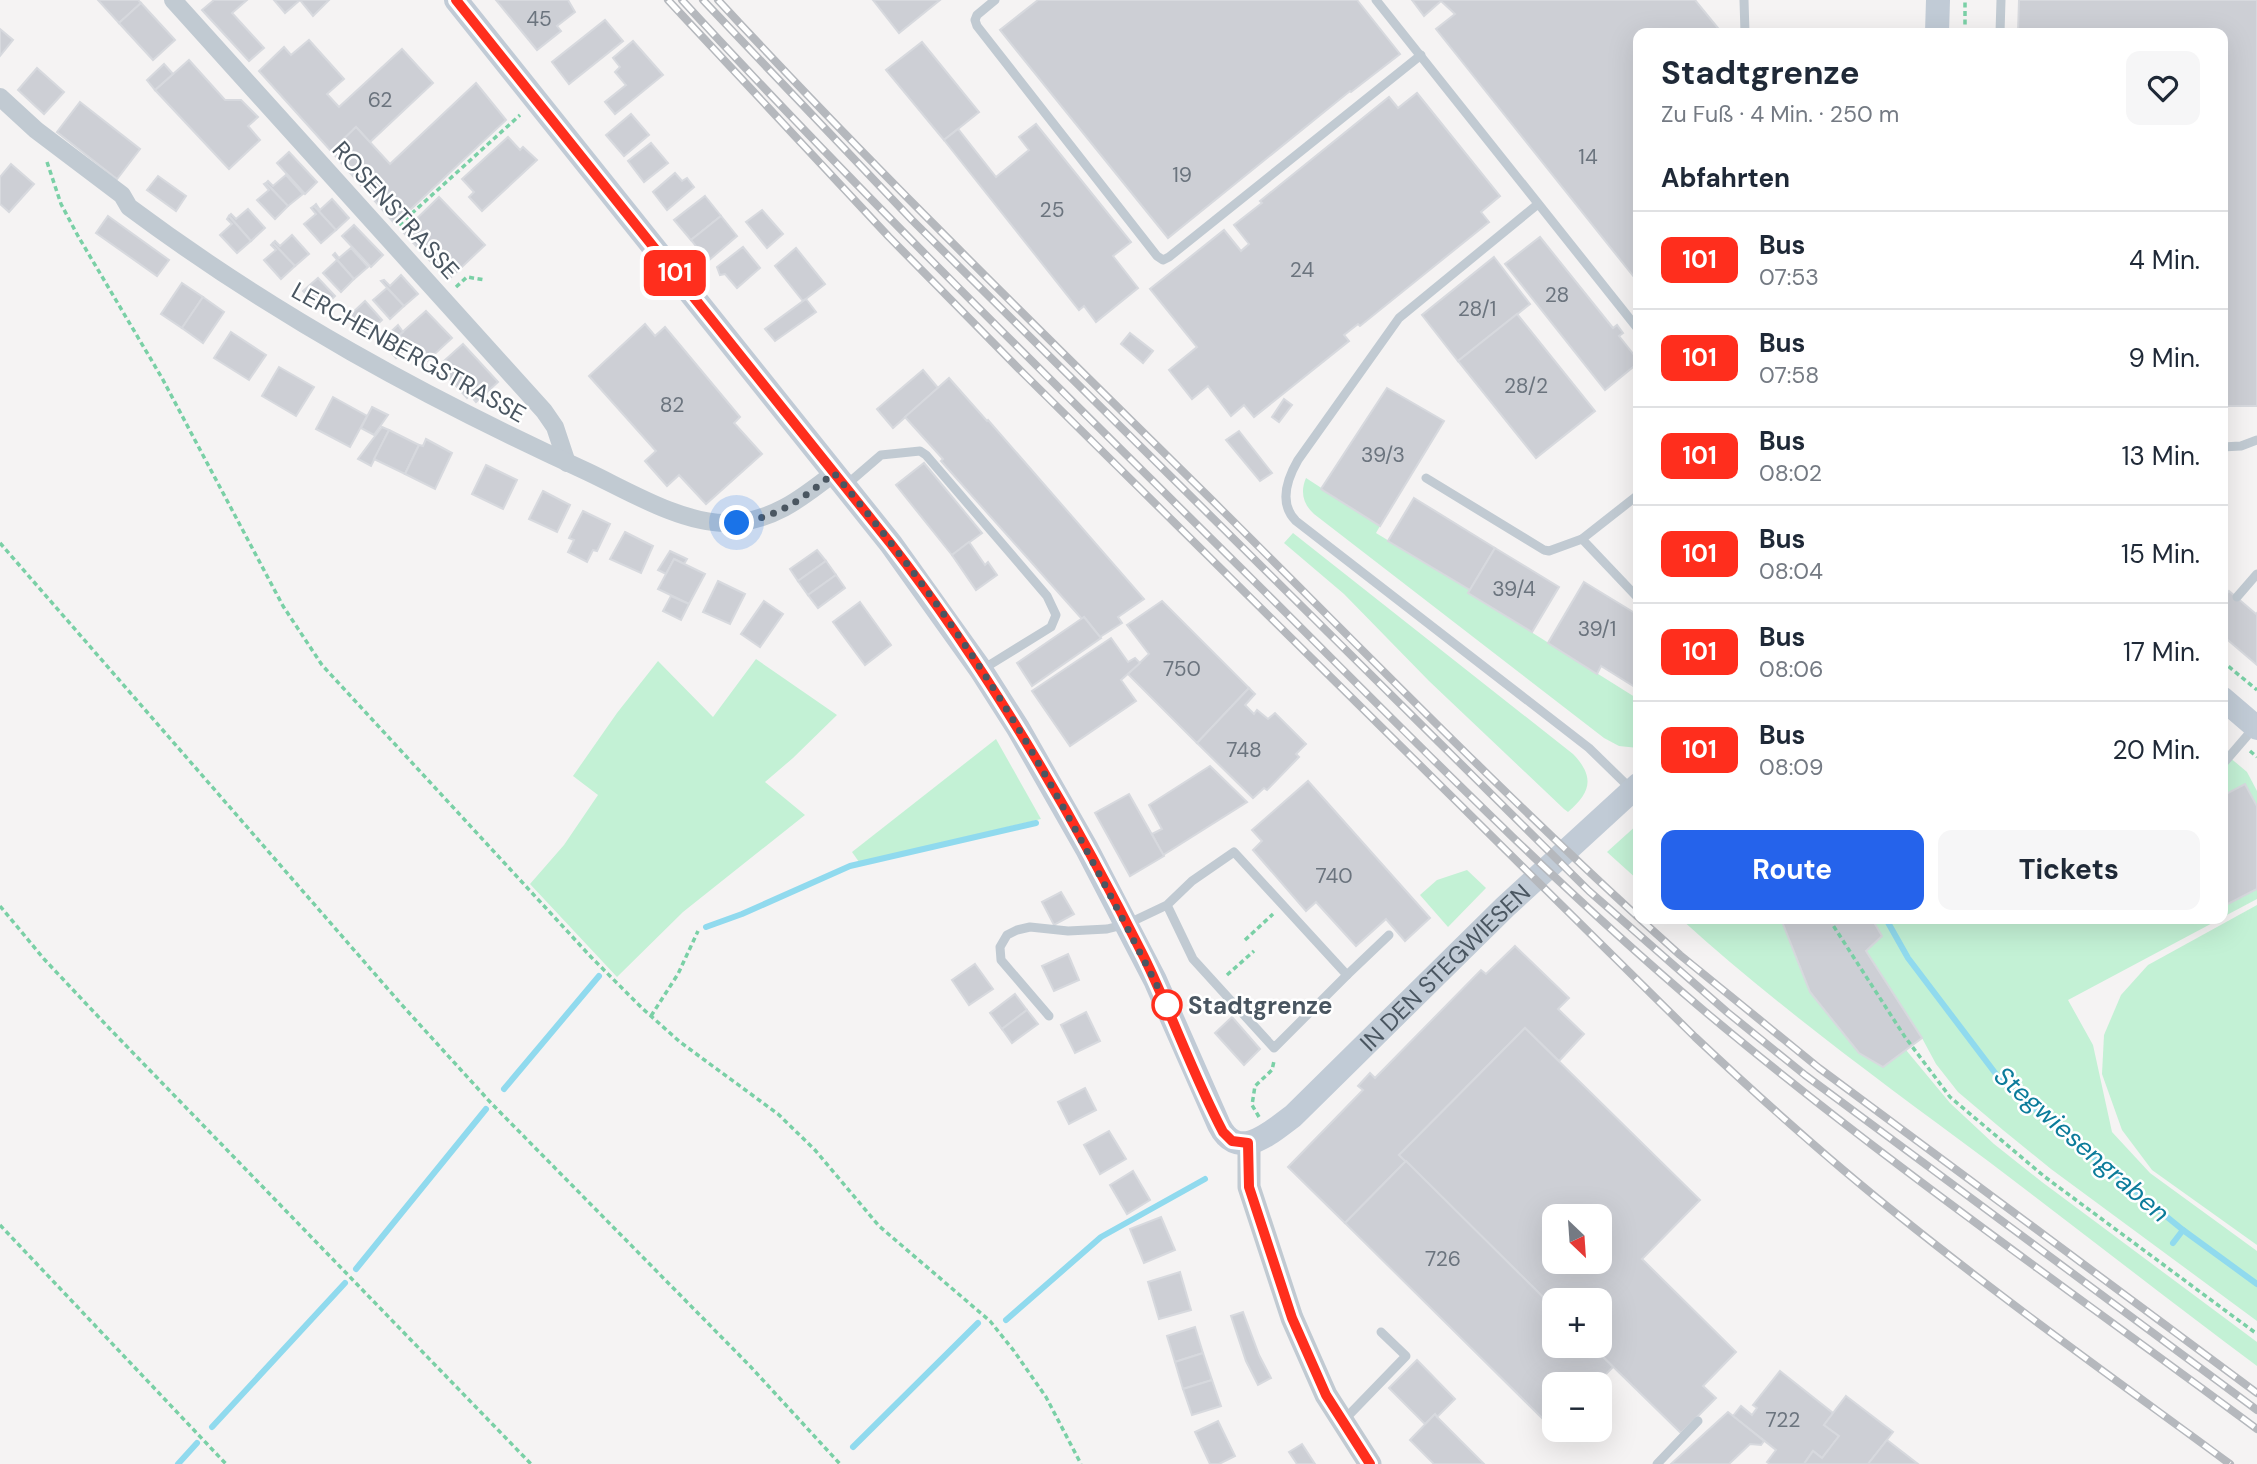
<!DOCTYPE html>
<html lang="de">
<head>
<meta charset="utf-8">
<style>
	body { margin:0; font-family:"DM Sans",sans-serif; background:#f6f6f7; color:#1f2937; height:100vh; display:flex; flex-direction:column; font-size:26px; white-space:nowrap }
	* { box-sizing:border-box; margin:0 }
	p { font-size:23px; color:#747a83 }
	.icon { flex:none; width:38px; height:38px; fill:none; stroke:currentColor; stroke-width:2; stroke-linecap:round; stroke-linejoin:round }
	.map { position:relative; flex:1; overflow:hidden }
	.panel { position:absolute; left:1633px; top:28px; width:595px; height:896px; display:flex; flex-direction:column; background:#fff; border-radius:14px; box-shadow:0 7px 28px #0002 }
	.panel>* { flex:none }
	.badge { padding:0 14px; border-radius:10px; font-size:24px; line-height:46px }
	.needle { width:46px; rotate:155deg }
	.controls { position:absolute; left:1542px; top:1204px; display:grid; gap:14px }
	.controls a { display:grid; place-items:center; width:70px; height:70px; border-radius:14px; background:#fff; box-shadow:0 7px 28px #0002; font-size:35px }
	.you { position:absolute; width:35px; height:35px; margin:-18px; border:5px solid #fff; border-radius:50%; background:#1a73e8; box-shadow:0 0 0 10px #1a73e833 }
	.map>.badge { position:absolute; translate:-50% -50%; box-shadow:0 0 0 4px #fff }
	h2 { padding:0 28px; font-size:26px; line-height:63px }
	.round { display:grid; place-items:center; flex:none; width:74px; height:74px; border-radius:14px; background:#f6f6f7 }
	.summary { display:flex; align-items:center; justify-content:space-between; height:119px; padding:0 28px }
	h1 { font-size:33px; font-weight:700; line-height:52px }
	.cta { display:flex; gap:14px; margin-top:auto; padding:14px 28px }
	.cta a { flex:1; height:80px; border-radius:14px; background:#2563eb; color:#fff; font-size:28px; font-weight:700; line-height:80px; text-align:center }
	.cta a+a { background:#f6f6f7; color:#1f2937 }
	ul { padding:0; list-style:none }
	li { display:flex; align-items:center; gap:21px; height:98px; padding:0 28px; border-top:2px solid #e0e1e3 }
	li div { flex:1 }
	li b { display:block; font-size:26px }
	li em { font-style:normal }
	li .badge { min-width:77px; font-weight:700; text-align:center }
	.map>svg:first-child { display:block }
	.green { fill:#c3f1d5 }
	.lines { fill:none; stroke-linecap:round; stroke-linejoin:round }
	.stream { stroke:#90daee; stroke-width:6 }
	.building { fill:#cdcfd5; stroke:#d7d9de; stroke-width:2; fill-rule:evenodd }
	.path { stroke:#7ad0a6; stroke-width:3.5; stroke-dasharray:5 3.5; stroke-linecap:butt }
	.service { stroke:#c1cad2; stroke-width:9 }
	.minor { stroke:#c1cad2; stroke-width:18 }
	.tertiary { stroke:#c1cad2; stroke-width:23 }
	.secondary { stroke:#c1cbd6; stroke-width:24 }
	.rail-casing { stroke:#b5b8bd; stroke-width:8 }
	.rail { stroke:#fff; stroke-width:5; stroke-dasharray:16; stroke-linecap:butt }
	.line-casing { stroke:#fff; stroke-width:16 }
	.line { stroke:#ff2e1d; stroke-width:10 }
	.walk { stroke:#4a5661; stroke-width:7; stroke-dasharray:0 12.6 }
	.stop-dot { fill:#fff; stroke:#ff2e1d; stroke-width:3.5 }
	.labels { text-anchor:middle; dominant-baseline:central; stroke-width:5; stroke-linejoin:round; paint-order:stroke }
	.number-label { font-size:21px; fill:#6b747e }
	.street-label { font-size:24px; fill:#4a5661; stroke:#fff }
	.stop-label { font-size:24px; font-weight:bold; fill:#4a5661; stroke:#fff; text-anchor:start }
	.water-label { font-size:26px; font-style:italic; fill:#0c7c9b; stroke:#fff }
</style>
</head>
<body>
<div class="map">
<svg width="2257" height="1464" viewBox="0 0 2257 1464">
	<rect width="100%" height="100%" fill="#f5f3f3"/>
	<!-- green -->
	<g class="green">
		<path d="M1306 478 1380 526 1376 533 1470 590 1469 593 1638 699V748L1619 746 1604 738 1314 514C1303 504 1300 492 1306 478Z"/>
		<path d="M1293 533 1573 754C1595 777 1591 792 1568 812L1564 809 1429 681 1344 594 1284 543Z"/>
		<path d="M756 659 837 715 793 758 765 782 805 815 683 912 617 977 530 884 564 845 598 795 573 776 617 713 658 661 713 717Z"/>
		<path d="M996 739 1041 819 859 862 852 852Z"/>
		<path d="M2222 751 2247 772 2257 791V899L2223 917Z"/>
		<path d="M1638 824V880L1607 852Z"/>
		<path d="M1467 870 1486 888 1448 927 1420 895 1437 880Z"/>
		<path d="M2257 905V1245L2152 1170 2122 1130 2102 1074 2104 1035 2121 995 2148 965Z"/>
		<path d="M1681 919H2220L2068 1000 2093 1045 2112 1132 2150 1173 2257 1251V1321L2051 1169 2003 1130 1958 1092 1936 1064 1922 1038 1906 1050 1950 1103 1994 1144 2042 1182 2257 1342V1366C2167 1299 2078 1229 1988 1161 1883 1083 1778 1007 1681 919Z"/>
	</g>
	<g class="lines">
		<!-- stream -->
		<g class="stream">
			<path d="M1886 919 1908 958 2002 1082 2183 1230"/>
			<path d="M706 927 742 914 850 866 1036 823"/>
			<path d="M504 1089 599 976"/>
			<path d="M2173 1243 2183 1230 2257 1284"/>
			<path d="M356 1269 486 1109"/>
			<path d="M1006 1320 1101 1237 1205 1179"/>
			<path d="M212 1427 345 1283"/>
			<path d="M853 1447 978 1323"/>
			<path d="M178 1464 197 1443"/>
		</g>
	</g>
	<!-- building -->
	<g class="building">
		<path d="M98 0H138L141 3 119 23Z"/>
		<path d="M214 0H247L232 13 264 48 249 61 202 10Z"/>
		<path d="M274 0H300L285 13Z"/>
		<path d="M300 0H329L313 16Z"/>
		<path d="M496 0H568L575 12 557 26 561 31 537 50Z"/>
		<path d="M873 0H940L899 33Z"/>
		<path d="M1038 0H1357L1400 54 1351 92 1350 91 1168 238 1000 30Z"/>
		<path d="M1412 0H1695L1722 33H1638V282L1436 29 1455 14 1441 1 1424 16Z"/>
		<path d="M2019 0H2257V406H2222V33H2018Z"/>
		<path d="M141 3 175 40 153 60 119 23Z"/>
		<path d="M605 20 623 41 569 84 552 62Z"/>
		<path d="M0 29 13 40 0 56Z"/>
		<path d="M309 40 344 79 327 94 339 107 402 49 433 83 370 142 356 127 331 151 259 71 284 47 291 55Z"/>
		<path d="M633 41 663 75 615 114 605 102 626 85 615 72 620 67 613 58Z"/>
		<path d="M922 42 979 112 944 140 886 70Z"/>
		<path d="M189 60 225 100H241L258 117 248 126 260 140 229 169 155 90Z"/>
		<path d="M164 64 173 74 155 90 147 80Z"/>
		<path d="M37 68 64 92 44 114 18 90Z"/>
		<path d="M476 83 506 120 395 224 331 151 356 127 390 164Z"/>
		<path d="M1417 93 1500 196 1481 212 1489 222 1360 326 1358 324 1344 335 1349 341 1254 417 1244 405 1231 416 1208 386 1192 399 1169 370 1197 347 1150 289 1224 230 1241 251 1249 244 1234 225 1262 203 1260 201 1389 97 1398 108Z"/>
		<path d="M80 102 140 149 117 179 57 132Z"/>
		<path d="M631 114 649 135 624 156 606 135Z"/>
		<path d="M1036 124 1131 242 1113 256 1138 288 1096 322 1084 306 1079 310 944 140 958 129 996 177 1029 150 1019 137Z"/>
		<path d="M508 137 520 150 523 147 537 160 482 211 469 197 474 192 462 179Z"/>
		<path d="M651 143 668 163 644 182 628 161Z"/>
		<path d="M289 152 317 182 305 194 277 163Z"/>
		<path d="M11 164 34 184 9 212 0 204V177Z"/>
		<path d="M675 173 682 181 687 178 694 187 667 210 653 192Z"/>
		<path d="M286 175 303 194 288 206 266 183 268 181 273 186Z"/>
		<path d="M158 176 186 196 176 211 147 190Z"/>
		<path d="M266 183 288 206 275 219 257 200 269 190 264 184Z"/>
		<path d="M705 196 721 216 691 240 674 220Z"/>
		<path d="M439 197 485 245 448 280 403 232Z"/>
		<path d="M332 199 349 218 336 230 314 206 316 204 320 210Z"/>
		<path d="M314 206 336 230 321 243 304 224 316 214 311 208Z"/>
		<path d="M248 209 265 228 251 241 229 216 231 214 236 219Z"/>
		<path d="M762 210 783 234 767 248 746 222Z"/>
		<path d="M108 216 169 260 157 276 96 233Z"/>
		<path d="M229 216 251 241 237 253 220 235 232 224 227 219Z"/>
		<path d="M721 216 737 236 708 261 691 240Z"/>
		<path d="M354 225 383 255 371 267 342 236Z"/>
		<path d="M292 235 309 254 295 266 273 243 275 241 280 246Z"/>
		<path d="M1540 237 1613 328 1617 325 1623 333 1619 336 1638 360V363L1605 390 1505 264Z"/>
		<path d="M273 243 295 266 281 279 264 260 276 250 271 245Z"/>
		<path d="M743 247 760 268 737 288 725 274 720 275 717 267Z"/>
		<path d="M351 248 368 267 354 279 333 255 335 253 339 258Z"/>
		<path d="M796 248 825 284 803 301 775 266Z"/>
		<path d="M1494 257 1530 304 1458 361 1422 315Z"/>
		<path d="M337 260 354 279 341 292 323 273Z"/>
		<path d="M401 275 418 294 404 306 381 281 384 280 390 286Z"/>
		<path d="M318 278 335 296 321 310 303 291Z"/>
		<path d="M182 283 203 297 182 328 161 314Z"/>
		<path d="M387 288 404 306 390 319 373 300Z"/>
		<path d="M203 297 224 312 203 343 182 328Z"/>
		<path d="M806 299 816 312 775 341 765 329Z"/>
		<path d="M365 301 382 320 367 334 350 315Z"/>
		<path d="M426 311 452 338 427 361 399 335Z"/>
		<path d="M1517 314 1595 411 1536 458 1458 361Z"/>
		<path d="M645 324 655 336 665 327 740 417 734 423 762 454 706 504 679 475 667 486 645 461 656 451 589 376Z"/>
		<path d="M398 325 403 332 399 335 409 346 396 358 381 341Z"/>
		<path d="M231 332 266 355 249 380 214 358Z"/>
		<path d="M1130 333 1153 351 1143 363 1121 344Z"/>
		<path d="M463 344 498 382 476 402 470 395 467 398 448 377 445 380 435 369Z"/>
		<path d="M279 367 314 387 296 416 262 396Z"/>
		<path d="M923 370 938 388 893 428 877 409Z"/>
		<path d="M949 378 987 421 988 420 1144 599 1118 617 1122 623 1100 637 1084 617 1082 619 941 461 943 459 905 417Z"/>
		<path d="M1387 388 1444 421 1380 526 1321 489Z"/>
		<path d="M333 397 367 416 350 447 316 429Z"/>
		<path d="M1284 399 1292 405 1279 422 1272 417Z"/>
		<path d="M372 407 388 415 374 435 361 428Z"/>
		<path d="M382 427 389 430 371 466 358 459Z"/>
		<path d="M389 430 419 445 405 474 374 459Z"/>
		<path d="M1239 431 1272 473 1260 481 1226 440Z"/>
		<path d="M426 439 452 453 435 489 405 474 419 445 423 446Z"/>
		<path d="M924 463 982 533 952 555 896 485Z"/>
		<path d="M486 465 517 480 503 509 472 494Z"/>
		<path d="M543 491 570 505 557 532 529 519Z"/>
		<path d="M1414 498 1495 548 1470 590 1388 541Z"/>
		<path d="M583 511 610 524 597 551 593 550 587 562 568 552 574 540 569 538Z"/>
		<path d="M625 532 653 546 641 573 610 559Z"/>
		<path d="M969 542 985 565 988 562 997 575 976 590 952 555Z"/>
		<path d="M1495 548 1559 587 1532 632 1468 593Z"/>
		<path d="M817 550 826 561 798 581 790 569Z"/>
		<path d="M670 551 687 559 684 564 674 559 666 574 658 570Z"/>
		<path d="M674 559 705 574 689 604 658 589Z"/>
		<path d="M826 561 836 575 808 595 798 581Z"/>
		<path d="M836 575 845 588 818 608 808 595Z"/>
		<path d="M718 581 745 594 730 624 703 612Z"/>
		<path d="M1584 582 1638 615V689L1601 666 1597 674 1548 643Z"/>
		<path d="M2229 591 2256 614 2257 613V665L2222 635V599Z"/>
		<path d="M671 596 689 604 681 620 663 611Z"/>
		<path d="M764 601 783 614 760 647 741 634Z"/>
		<path d="M1162 601 1249 688 1197 743 1128 674 1149 654 1127 625Z"/>
		<path d="M860 602 891 645 865 665 833 622Z"/>
		<path d="M1084 617 1101 638 1032 686 1017 663Z"/>
		<path d="M1111 638 1128 662 1135 658 1140 663 1121 680 1136 701 1070 746 1032 691Z"/>
		<path d="M1249 688 1255 694 1245 705 1254 714 1257 710 1268 719 1275 713 1306 744 1296 754 1299 757 1267 790 1264 788 1253 798 1197 743Z"/>
		<path d="M1210 766 1247 802 1163 855 1152 834 1162 829 1149 805Z"/>
		<path d="M1308 781 1430 918 1405 941 1386 919 1356 946 1316 902 1306 911 1253 850 1262 841 1252 830Z"/>
		<path d="M2245 784 2257 806V889L2222 907V796Z"/>
		<path d="M1129 794 1164 856 1130 876 1095 813Z"/>
		<path d="M1061 892 1074 914 1054 925 1042 902Z"/>
		<path d="M1781 919H1872L1882 936 1866 951 1922 1038 1883 1067 1859 1053 1810 992Z"/>
		<path d="M1515 946 1569 998 1558 1009 1584 1034 1559 1061 1525 1028 1399 1155 1406 1161 1345 1223 1288 1167 1363 1090 1358 1086 1370 1073 1375 1078 1481 970 1486 974Z"/>
		<path d="M1068 954 1079 980 1054 991 1042 966Z"/>
		<path d="M975 964 993 989 969 1005 952 980Z"/>
		<path d="M1015 994 1027 1010 1002 1029 990 1013Z"/>
		<path d="M1027 1010 1038 1024 1012 1043 1002 1029Z"/>
		<path d="M1086 1012 1100 1041 1075 1053 1061 1025Z"/>
		<path d="M1232 1017 1260 1049 1244 1065 1215 1033Z"/>
		<path d="M1525 1028 1700 1200 1642 1259 1736 1352 1703 1386 1716 1398 1681 1433 1592 1346H1600V1300H1554V1308L1399 1155ZM1554 1216H1600V1262H1554Z"/>
		<path d="M1085 1088 1096 1110 1069 1124 1058 1102Z"/>
		<path d="M1109 1131 1126 1159 1100 1174 1084 1145Z"/>
		<path d="M1406 1161 1554 1308V1346H1592L1613 1367 1596 1384H1554L1552 1428 1345 1223Z"/>
		<path d="M1133 1171 1150 1200 1127 1214 1110 1185Z"/>
		<path d="M1161 1217 1175 1250 1144 1263 1130 1229Z"/>
		<path d="M1180 1272 1191 1310 1159 1319 1148 1282Z"/>
		<path d="M1243 1312 1259 1355 1271 1378 1258 1385 1246 1361 1231 1316Z"/>
		<path d="M1195 1327 1203 1353 1175 1362 1167 1336Z"/>
		<path d="M1203 1353 1212 1380 1183 1389 1175 1362Z"/>
		<path d="M1417 1360 1455 1399 1437 1417 1435 1414 1425 1424 1389 1388Z"/>
		<path d="M1780 1371 1833 1413 1824 1425 1839 1436 1822 1458 1813 1451 1804 1464H1770L1767 1462 1776 1450 1733 1416 1741 1406 1752 1415 1757 1408 1753 1405Z"/>
		<path d="M1212 1380 1221 1406 1192 1415 1183 1389Z"/>
		<path d="M1846 1396 1893 1432 1868 1464H1804L1813 1451 1822 1458 1839 1436 1824 1425Z"/>
		<path d="M1728 1412 1764 1441 1761 1445 1750 1444 1729 1464H1671Z"/>
		<path d="M1435 1414 1437 1417 1484 1464H1434L1410 1440Z"/>
		<path d="M1218 1421 1235 1456 1219 1464H1210L1195 1432Z"/>
		<path d="M1887 1440 1918 1464H1868Z"/>
		<path d="M1302 1444 1315 1464H1297L1289 1452Z"/>
	</g>
	<g class="lines">
		<!-- path -->
		<g class="path">
			<path d="M1965 33V0"/>
			<path d="M47 162 61 204 78 236 162 378 283 606 322 665 591 957 642 1008 680 1042 778 1114 815 1150 879 1226 990 1321 1014 1351 1046 1397 1081 1464"/>
			<path d="M399 225 520 115"/>
			<path d="M456 287 467 277 485 280"/>
			<path d="M0 543 401 1004 491 1103 749 1365 840 1464"/>
			<path d="M2222 661 2257 690"/>
			<path d="M2250 751 2257 757"/>
			<path d="M0 906 44 959 108 1027 531 1464"/>
			<path d="M1829 919 1905 1037 1950 1097 2045 1177 2257 1334"/>
			<path d="M1245 940 1273 914"/>
			<path d="M1227 975 1254 951"/>
			<path d="M651 1016 678 974 698 931"/>
			<path d="M1259 1117 1252 1105 1255 1086 1272 1070 1274 1061"/>
			<path d="M0 1225 226 1464"/>
		</g>
		<!-- service -->
		<g class="service">
			<path d="M995 0 977 15 975 20 977 26 1157 256 1163 260 1169 257 1421 55"/>
			<path d="M1376 0 1638 329"/>
			<path d="M1744 0 1745 33"/>
			<path d="M2000 33 2001 0"/>
			<path d="M1538 204 1399 318 1298 460C1287 479 1278 503 1296 521L1589 748 1631 789"/>
			<path d="M2222 447 2241 446 2257 440"/>
			<path d="M1426 478 1544 550 1549 551 1582 539 1638 598"/>
			<path d="M845 486 881 455 920 451 926 455 1047 596 1056 615 1051 627 983 669"/>
			<path d="M1582 539 1638 495"/>
			<path d="M2237 597 2257 574"/>
			<path d="M2222 765 2253 729"/>
			<path d="M1347 975 1389 935"/>
			<path d="M1049 1016 1001 960 1000 947 1007 935 1017 930 1030 927 1068 931 1107 929 1127 924 1167 905 1192 881 1234 852 1347 975 1274 1048 1193 959 1167 905"/>
			<path d="M1344 1420 1406 1356 1381 1332"/>
			<path d="M1657 1464 1698 1421"/>
		</g>
		<!-- minor -->
		<g class="minor">
			<path d="M173 0 544 411 555 427 567 463"/>
			<path d="M0 97 36 130 122 195 129 207C274 315 424 397 588 472 628 491 681 523 726 523 770 523 801 499 834 473"/>
		</g>
		<!-- tertiary -->
		<path class="tertiary" d="M1249 1143V1187L1292 1318 1326 1395 1370 1464"/>
		<!-- secondary -->
		<g class="secondary">
			<path id="s1" d="M456 0 891 544 981 670 1018 728 1087 849 1155 980 1219 1125C1238 1163 1270 1133 1293 1116L1505 907 1638 785"/>
			<path d="M1937 33 1938 0"/>
			<path d="M2222 698 2257 728"/>
		</g>
		<defs>
			<g id="rail">
				<path d="M668 0 889 237 1022 372 1695 1037C1762 1100 1831 1162 1903 1219 2009 1304 2120 1383 2230 1464"/>
				<path d="M682 0C866 200 1060 389 1253 580 1400 726 1544 875 1702 1009 1879 1158 2071 1291 2257 1429"/>
				<path d="M703 0 912 220 1589 891 1727 1012 1805 1075 2257 1410"/>
				<path d="M718 0C881 176 1053 343 1223 511 1360 647 1495 786 1638 917"/>
				<path d="M1640 919 1680 955 1819 1068 2257 1393"/>
			</g>
		</defs>
		<!-- rail casing -->
		<use href="#rail" class="rail-casing"/>
		<!-- rail -->
		<use href="#rail" class="rail"/>
	</g>
	<g class="lines">
		<defs>
			<path id="line" d="M456 0 891 544C990 672 1072 813 1144 957 1172 1014 1193 1075 1223 1132L1232 1141 1248 1143 1249 1187 1292 1318 1326 1395 1370 1464"/>
		</defs>
		<!-- line casing -->
		<use href="#line" class="line-casing"/>
		<!-- line -->
		<use href="#line" class="line"/>
		<!-- walk -->
		<path class="walk" d="M737 523C779 517 802 499 834 473 902 553 964 638 1018 728 1072 819 1119 912 1167 1005"/>
	</g>
	<!-- markers -->
	<circle class="stop-dot" cx="1167" cy="1005" r="14"/>
	<g class="labels">
		<!-- number labels -->
		<g class="number-label">
			<text x="539" y="19">45</text>
			<text x="380" y="100">62</text>
			<text x="1588" y="157">14</text>
			<text x="1182" y="175">19</text>
			<text x="1052" y="210">25</text>
			<text x="1302" y="270">24</text>
			<text x="1557" y="295">28</text>
			<text x="1477" y="309">28/1</text>
			<text x="1526" y="386">28/2</text>
			<text x="672" y="405">82</text>
			<text x="1383" y="455">39/3</text>
			<text x="1514" y="589">39/4</text>
			<text x="1597" y="629">39/1</text>
			<text x="1182" y="669">750</text>
			<text x="1244" y="750">748</text>
			<text x="1334" y="876">740</text>
			<text x="1443" y="1259">726</text>
			<text x="1783" y="1420">722</text>
		</g>
		<!-- street labels -->
		<g class="street-label">
			<text transform="translate(396 210) rotate(48)">ROSENSTRASSE</text>
			<text transform="translate(409 352) rotate(29)">LERCHENBERGSTRASSE</text>
			<text stroke="none"><textPath href="#s1" startOffset="1668">IN DEN STEGWIESEN</textPath></text>
		</g>
		<!-- stop labels -->
		<g class="stop-label">
			<text x="1188" y="1005">Stadtgrenze</text>
		</g>
		<!-- water labels -->
		<g class="water-label">
			<text transform="translate(2082 1144) rotate(41)">Stegwiesengraben</text>
		</g>
	</g>
</svg>
<div class="controls">
<a><svg class="needle" viewBox="-14 -14 28 28"><path d="M0-13l5 13h-10z" fill="#e53935"/><path d="M0 13l5-13h-10z" fill="#747a83"/></svg></a>
<a>+</a>
<a>−</a>
</div>
<div class="you" style="left:737px;top:523px"></div>
<b class="badge" style="left:675px;top:273px;background:#ff2e1d;color:#fff">101</b>
<section class="panel">
<div class="summary"><div><h1>Stadtgrenze</h1><p>Zu Fuß · 4 Min. · 250 m</p></div><a class="round"><svg class="icon" aria-label="heart" viewBox="0 0 24 24"><path d="M12 20l-8-8c-3-5 5-10 8-4 3-6 11-1 8 4z"/></svg></a></div>
<h2>Abfahrten</h2>
<ul>
<li><span class="badge" style="background:#ff2e1d;color:#fff">101</span><div><b>Bus</b><p>07:53</p></div><em>4 Min.</em></li>
<li><span class="badge" style="background:#ff2e1d;color:#fff">101</span><div><b>Bus</b><p>07:58</p></div><em>9 Min.</em></li>
<li><span class="badge" style="background:#ff2e1d;color:#fff">101</span><div><b>Bus</b><p>08:02</p></div><em>13 Min.</em></li>
<li><span class="badge" style="background:#ff2e1d;color:#fff">101</span><div><b>Bus</b><p>08:04</p></div><em>15 Min.</em></li>
<li><span class="badge" style="background:#ff2e1d;color:#fff">101</span><div><b>Bus</b><p>08:06</p></div><em>17 Min.</em></li>
<li><span class="badge" style="background:#ff2e1d;color:#fff">101</span><div><b>Bus</b><p>08:09</p></div><em>20 Min.</em></li>
</ul>
<div class="cta"><a>Route</a><a>Tickets</a></div>
</section>
</div>
</body>
</html>
